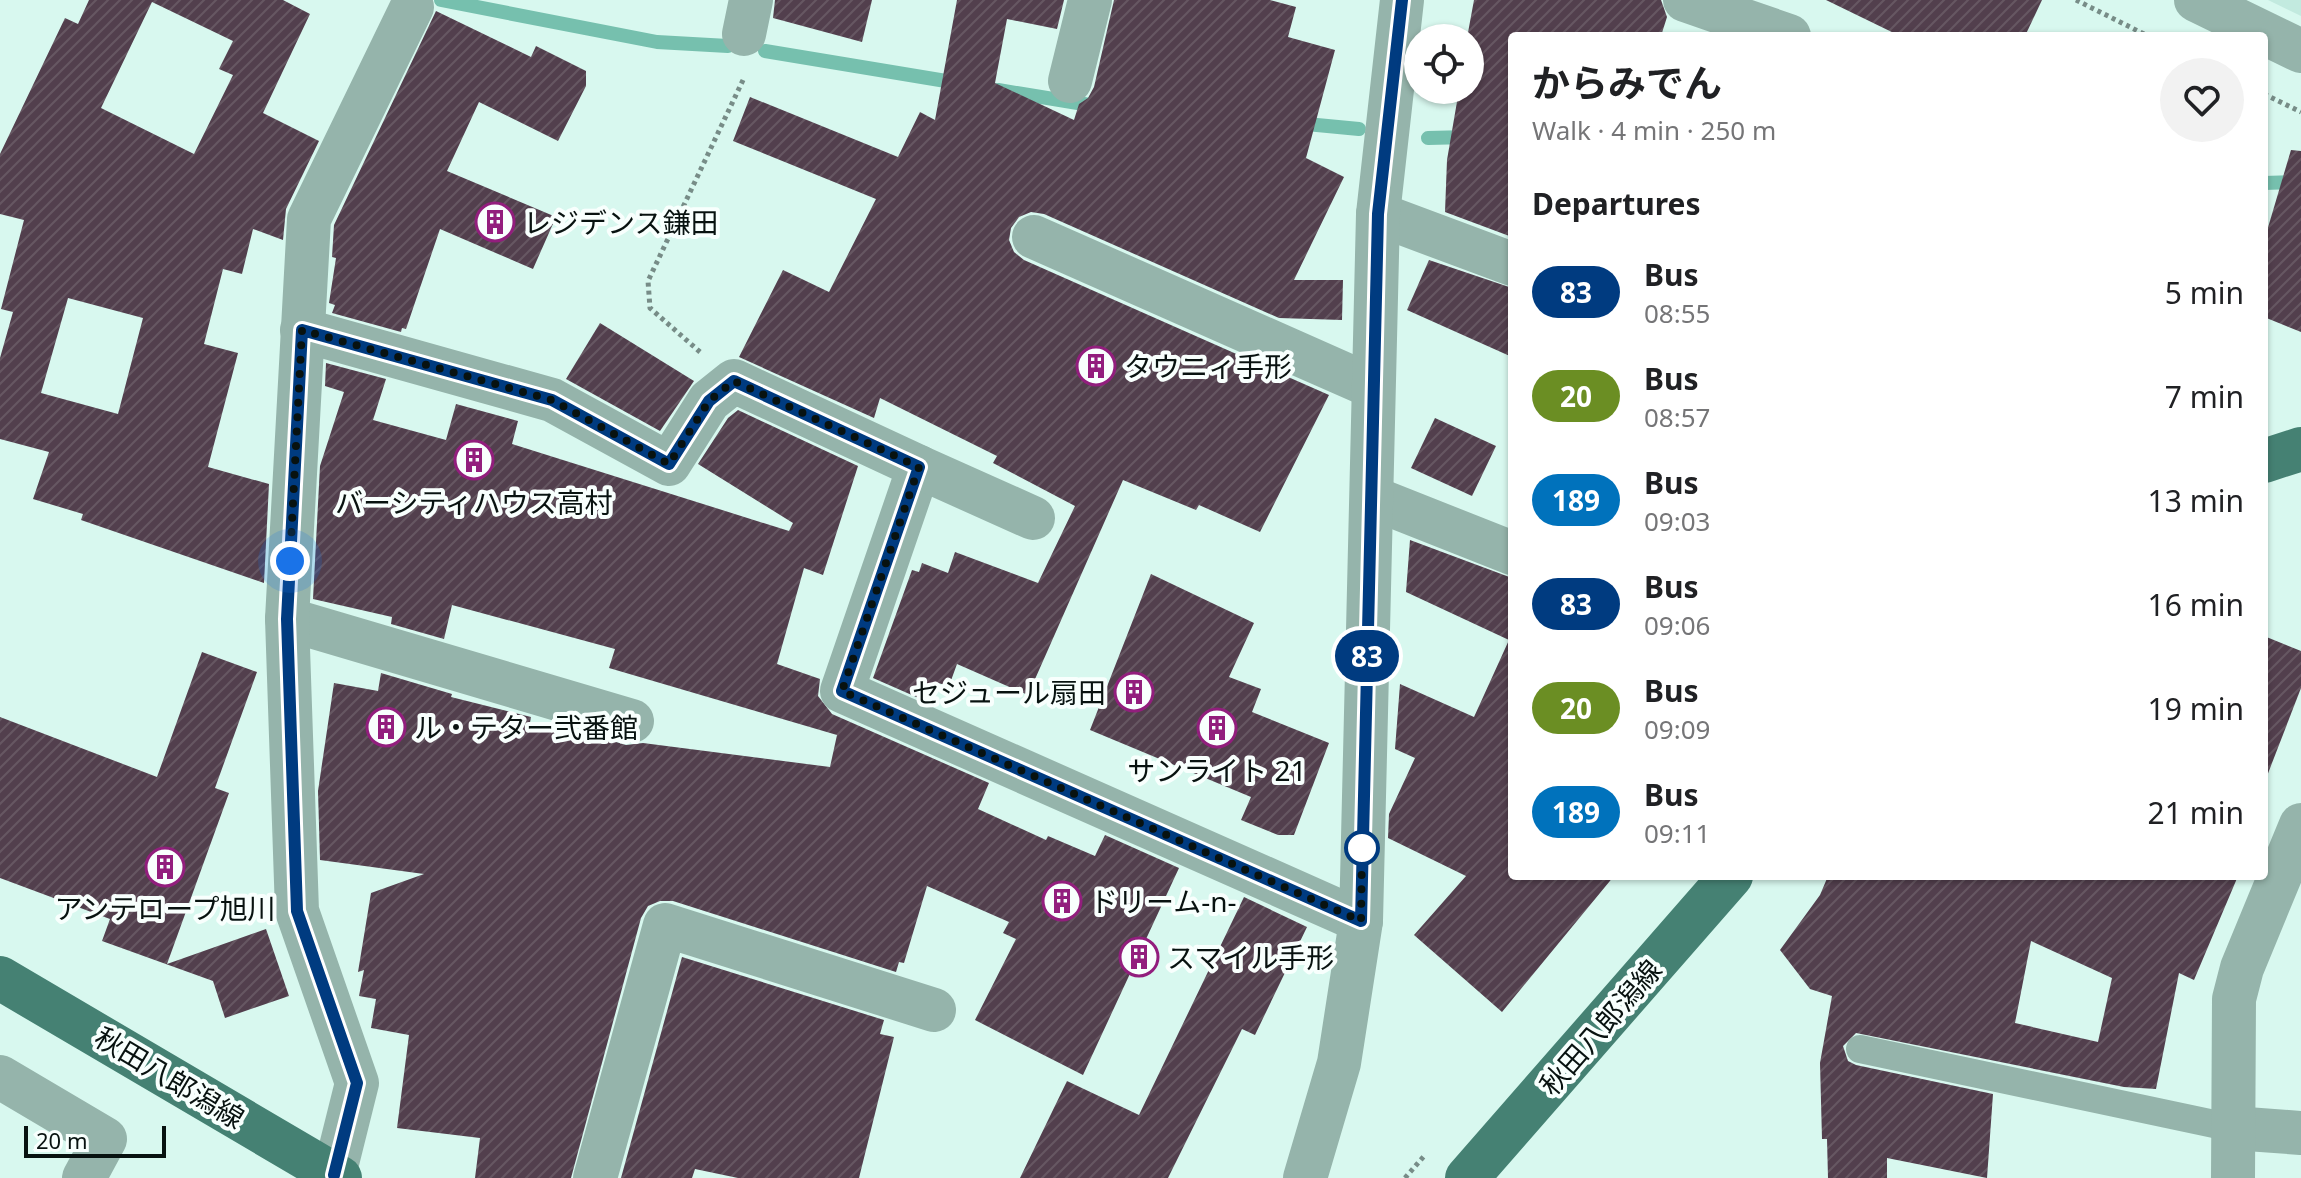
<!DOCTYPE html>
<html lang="en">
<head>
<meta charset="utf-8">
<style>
	body { margin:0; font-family:"Noto Sans","Noto Sans JP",sans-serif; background:#f2f2f2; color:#202124; height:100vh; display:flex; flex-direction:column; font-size:30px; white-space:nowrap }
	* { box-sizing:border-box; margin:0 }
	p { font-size:26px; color:#757577 }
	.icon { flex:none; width:44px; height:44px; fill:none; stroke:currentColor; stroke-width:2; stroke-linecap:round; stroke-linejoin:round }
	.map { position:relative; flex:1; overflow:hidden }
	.sheet { position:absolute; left:1508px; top:32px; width:760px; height:848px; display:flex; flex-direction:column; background:#fff; border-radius:8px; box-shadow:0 2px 6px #0004 }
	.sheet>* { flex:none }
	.badge { padding:0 16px; border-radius:26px; font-size:28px; line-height:52px }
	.buttons { position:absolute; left:1404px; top:24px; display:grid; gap:16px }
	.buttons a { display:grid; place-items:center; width:80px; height:80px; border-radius:50%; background:#fff; box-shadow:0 2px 6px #0004; font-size:40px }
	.scale { position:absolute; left:24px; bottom:20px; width:142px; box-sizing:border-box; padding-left:8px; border:4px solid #081210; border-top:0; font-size:22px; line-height:28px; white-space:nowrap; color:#081210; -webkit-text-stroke:6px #f8fffd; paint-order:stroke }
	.you { position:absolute; width:40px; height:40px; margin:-20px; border:6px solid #fff; border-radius:50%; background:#1a73e8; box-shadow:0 0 0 12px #1a73e833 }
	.map>.badge { position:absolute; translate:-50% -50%; box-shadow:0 0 0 4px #fff }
	h2 { padding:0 24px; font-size:30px; line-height:72px }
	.round { display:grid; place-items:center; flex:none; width:84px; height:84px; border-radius:42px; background:#f2f2f2 }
	.overview { display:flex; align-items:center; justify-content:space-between; height:136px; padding:0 24px }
	h1 { font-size:38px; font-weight:700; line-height:60px }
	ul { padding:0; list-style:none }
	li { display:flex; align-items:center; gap:24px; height:104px; padding:0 24px }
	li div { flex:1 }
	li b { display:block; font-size:30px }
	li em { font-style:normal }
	li .badge { min-width:88px; font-weight:700; text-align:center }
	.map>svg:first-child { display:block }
	.built { fill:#c2eadf }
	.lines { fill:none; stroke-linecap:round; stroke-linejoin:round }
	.stream { stroke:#76c0ae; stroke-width:14 }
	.building { fill:url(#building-hatch); fill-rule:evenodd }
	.path { stroke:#778c87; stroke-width:5; stroke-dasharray:4 4; stroke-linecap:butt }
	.service { stroke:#95b4ab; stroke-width:28 }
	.minor { stroke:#95b4ab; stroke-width:44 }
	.tertiary { stroke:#95b4ab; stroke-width:44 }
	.primary { stroke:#458173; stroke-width:44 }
	.line-casing { stroke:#fff; stroke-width:18 }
	.line { stroke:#003b80; stroke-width:12 }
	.walk { stroke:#081210; stroke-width:8; stroke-dasharray:0 14.4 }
	.stop-dot { fill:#fff; stroke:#003b80; stroke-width:4 }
	.labels { text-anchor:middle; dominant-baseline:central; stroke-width:8; stroke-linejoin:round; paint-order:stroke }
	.poi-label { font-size:28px; fill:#081210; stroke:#f8fffd; text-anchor:start }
	.street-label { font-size:28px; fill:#081210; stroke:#f8fffd }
</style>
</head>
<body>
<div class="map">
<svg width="2301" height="1178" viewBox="0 0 2301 1178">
	<defs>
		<pattern id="building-hatch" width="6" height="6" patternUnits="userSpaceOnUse" patternTransform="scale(2)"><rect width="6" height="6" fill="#523f4d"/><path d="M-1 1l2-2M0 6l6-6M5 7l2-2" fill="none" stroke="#665762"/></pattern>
	</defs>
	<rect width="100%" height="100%" fill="#d8f8ef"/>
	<!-- built -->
	<path class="built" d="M2268 0H2301V16Z"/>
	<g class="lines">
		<!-- stream -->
		<g class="stream">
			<path d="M441 0 657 42 728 46"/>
			<path d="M765 51 958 83"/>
			<path d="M998 90 1096 106"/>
			<path d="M1296 123 1359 129"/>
			<path d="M1428 138 1468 137"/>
			<path d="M2264 183 2301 182"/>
		</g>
	</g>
	<!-- building -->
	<g class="building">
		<path d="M89 0H283L310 14 263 113 319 141 286 209 283 240 253 229 242 274 223 269 204 344 238 353 208 467 269 484 264 583 81 520 83 514 33 499 49 452 0 439V358L13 312 1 309 24 220 0 214V154L65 18 78 24ZM152 2 233 41 219 69 233 75 194 154 101 108ZM68 298 143 318 118 414 41 393Z"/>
		<path d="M775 0H872L862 42 773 18Z"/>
		<path d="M957 0H1064L1057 29 1007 19 995 83 1074 120 1079 104 1088 98 1094 87 1114 0H1270L1296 7 1288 37 1335 50 1306 158 1344 177 1294 280H1343L1342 320 1279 318 1044 214 1031 212 1019 217 1011 228 1009 240 1014 252 1024 260 1329 395 1260 532 1199 505 1196 510 1123 480 1028 695 957 664 949 686 938 683 930 703 873 678 912 570 919 572 922 563 948 573 955 552 1038 583 1075 506 993 463 997 456 880 398 874 418 739 357 783 270 829 292 876 199 733 141 750 97 898 157 920 112 935 120Z"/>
		<path d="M1474 0H1661L1667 17 1661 36H1512V237L1445 212 1447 160 1459 90H1470L1467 38Z"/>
		<path d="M1826 0H2042L2025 36H1900Z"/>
		<path d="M436 11 531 57 536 46 586 71V86L558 141 479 102 447 171 556 217 533 269 440 229 406 329 402 328 401 332 332 313 335 305 329 303 336 258 332 257 334 225Z"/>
		<path d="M2291 150 2301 151V332L2264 317V241Z"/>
		<path d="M1429 260 1512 288V357L1407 310Z"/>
		<path d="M600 323 694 381 660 431 566 379Z"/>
		<path d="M326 363 386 379 373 420 446 440 456 404 518 421 512 444 789 531 793 523 698 464 728 418 738 410 858 466 823 575 804 568 777 664 820 679 818 696 832 714 989 783 978 809 1046 840 1048 836 1095 856 1105 835 1179 868 1083 1075 975 1020 1016 939 1003 933 1009 922 927 886 904 963 899 962 896 972 673 901H660L648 906 641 918 571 1178H475L480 1138 397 1128 409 1035 371 1028 376 999 359 996 364 970 358 972 371 893 424 874 320 860 318 791 334 683 378 691 381 673 452 694 451 697 531 717 529 728 596 736 626 745 643 743 830 767 837 735 609 668 615 649 452 605 444 639 391 624 392 617 313 599 320 466 344 392 325 386Z"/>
		<path d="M1435 418 1496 446 1472 496 1411 468Z"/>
		<path d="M1410 540 1512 578V876H1614L1502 1012 1414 935 1466 876 1388 838 1389 814 1415 758 1395 749 1400 684 1474 717 1509 640 1406 592Z"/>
		<path d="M1151 574 1254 623 1229 677 1261 689 1252 712 1329 743 1294 835H1278L1241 820 1251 797 1090 730Z"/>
		<path d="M2264 636 2301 651V688L2267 776Z"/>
		<path d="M202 652 257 672 215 788 229 793 167 964 266 929 289 996 225 1018 213 981 102 941 110 919 0 878V717L157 777Z"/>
		<path d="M1828 876H2238L2194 980 2179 973 2156 1089 2124 1087 1856 1033 1843 1046 1848 1061 1856 1065 1993 1094 1987 1178 1887 1158V1178H1828L1827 1139H1822L1820 1063 1832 996 1810 989 1780 950 1820 895ZM2031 941 2112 978 2098 1042 2015 1023Z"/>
		<path d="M1244 897 1307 927 1255 1035 1242 1029 1168 1178H1020L1067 1081 1139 1115Z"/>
		<path d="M682 957 884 1020 880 1034 894 1037 859 1178H738L695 1169 692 1178H621Z"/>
	</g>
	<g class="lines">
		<!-- path -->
		<g class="path">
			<path d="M2076 0 2148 36"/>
			<path d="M2264 94 2301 112"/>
			<path d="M700 352 650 308 648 281 744 78"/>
			<path d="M1405 1178 1425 1155"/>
		</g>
		<!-- service -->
		<path class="service" d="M1860 1049 2233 1128"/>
		<!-- minor -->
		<g class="minor">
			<path d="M1685 0 1789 36"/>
			<path d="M744 34 751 0"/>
			<path d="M1070 81 1090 0"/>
			<path d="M1378 214 1512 264"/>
			<path d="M1034 237 1371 386"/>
			<path d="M302 330 552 400 669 464 709 401 734 381 919 467 842 691 1361 921"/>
			<path d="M919 467 1033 518"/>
			<path d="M1373 498 1512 553"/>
			<path d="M287 619 632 721"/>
			<path d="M0 1077 105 1139 84 1178"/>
			<path d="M2233 1128 2301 1133"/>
			<path d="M334 1175 357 1083 297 911 287 619 309 219 412 7"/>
			<path d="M595 1178 665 925 934 1010"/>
			<path d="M1305 1178 1339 1063 1361 921 1378 214 1402 0"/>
			<path d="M2233 1178 2234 999 2242 968 2301 825"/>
		</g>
		<!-- tertiary -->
		<path class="tertiary" d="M2196 0 2301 51"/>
		<!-- primary -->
		<g class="primary">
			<path d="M2264 461 2301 449"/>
			<path d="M0 978 340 1178"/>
			<path d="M1467 1178 1731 876"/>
		</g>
	</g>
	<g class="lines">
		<defs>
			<path id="line" d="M334 1175 357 1083 297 911 287 619 302 330 552 400 669 464 709 401 734 381 919 467 842 691 1361 921 1378 214 1402 0"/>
		</defs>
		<!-- line casing -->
		<use href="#line" class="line-casing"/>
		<!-- line -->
		<use href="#line" class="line"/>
		<!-- walk -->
		<path class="walk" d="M290 561 302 330 552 400 669 464 709 401 734 381 919 467 842 691 1361 921 1362 848"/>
	</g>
	<!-- icons -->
	<defs>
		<symbol id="building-ring" viewBox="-11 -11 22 22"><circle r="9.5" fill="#f8fffd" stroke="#921e7d" stroke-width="1.5"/><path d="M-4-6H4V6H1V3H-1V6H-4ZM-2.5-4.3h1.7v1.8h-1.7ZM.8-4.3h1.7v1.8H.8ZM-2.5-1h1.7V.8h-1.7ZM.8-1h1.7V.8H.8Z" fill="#921e7d"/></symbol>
	</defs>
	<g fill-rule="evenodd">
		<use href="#building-ring" x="473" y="200" width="44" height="44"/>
		<use href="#building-ring" x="1074" y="344" width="44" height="44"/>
		<use href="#building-ring" x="452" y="438" width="44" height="44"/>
		<use href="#building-ring" x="1112" y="670" width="44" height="44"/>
		<use href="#building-ring" x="364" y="705" width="44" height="44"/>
		<use href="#building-ring" x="1195" y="706" width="44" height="44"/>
		<use href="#building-ring" x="143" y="845" width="44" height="44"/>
		<use href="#building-ring" x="1040" y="879" width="44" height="44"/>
		<use href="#building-ring" x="1117" y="935" width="44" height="44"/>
	</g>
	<!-- markers -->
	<circle class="stop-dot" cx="1362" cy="848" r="16"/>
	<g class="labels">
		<!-- poi labels -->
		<g class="poi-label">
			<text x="523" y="222">レジデンス鎌田</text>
			<text x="1124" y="366">タウニィ手形</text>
			<text x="474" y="502" text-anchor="middle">バーシティハウス高村</text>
			<text x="1106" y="692" text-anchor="end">セジュール扇田</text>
			<text x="414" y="727">ル・テター弐番館</text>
			<text x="1217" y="770" text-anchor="middle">サンライト 21</text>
			<text x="1090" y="901">ドリーム-n-</text>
			<text x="165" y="908" text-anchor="middle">アンテロープ旭川</text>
			<text x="1167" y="957">スマイル手形</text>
		</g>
		<!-- street labels -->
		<g class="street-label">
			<text transform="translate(1600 1027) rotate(-49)">秋田八郎潟線</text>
			<text transform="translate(170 1077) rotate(31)">秋田八郎潟線</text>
		</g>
	</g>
</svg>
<div class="buttons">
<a><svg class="icon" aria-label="locate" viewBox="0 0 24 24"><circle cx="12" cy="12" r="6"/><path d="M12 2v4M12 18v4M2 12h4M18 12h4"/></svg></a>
</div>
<div class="scale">20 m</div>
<div class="you" style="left:290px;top:561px"></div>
<b class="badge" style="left:1367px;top:656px;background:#003b80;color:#fff">83</b>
<section class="sheet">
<div class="overview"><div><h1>からみでん</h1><p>Walk · 4 min · 250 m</p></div><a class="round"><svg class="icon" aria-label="heart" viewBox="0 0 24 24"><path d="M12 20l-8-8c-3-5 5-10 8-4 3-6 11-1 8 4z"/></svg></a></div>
<h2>Departures</h2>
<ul>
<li><span class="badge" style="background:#003b80;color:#fff">83</span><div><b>Bus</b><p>08:55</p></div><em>5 min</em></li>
<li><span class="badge" style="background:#6b8e23;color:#fff">20</span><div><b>Bus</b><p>08:57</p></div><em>7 min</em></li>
<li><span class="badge" style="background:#0072bc;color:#fff">189</span><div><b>Bus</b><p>09:03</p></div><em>13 min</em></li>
<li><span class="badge" style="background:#003b80;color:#fff">83</span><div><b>Bus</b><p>09:06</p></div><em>16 min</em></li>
<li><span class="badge" style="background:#6b8e23;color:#fff">20</span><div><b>Bus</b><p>09:09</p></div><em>19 min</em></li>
<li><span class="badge" style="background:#0072bc;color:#fff">189</span><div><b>Bus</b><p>09:11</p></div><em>21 min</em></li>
</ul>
</section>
</div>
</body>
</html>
